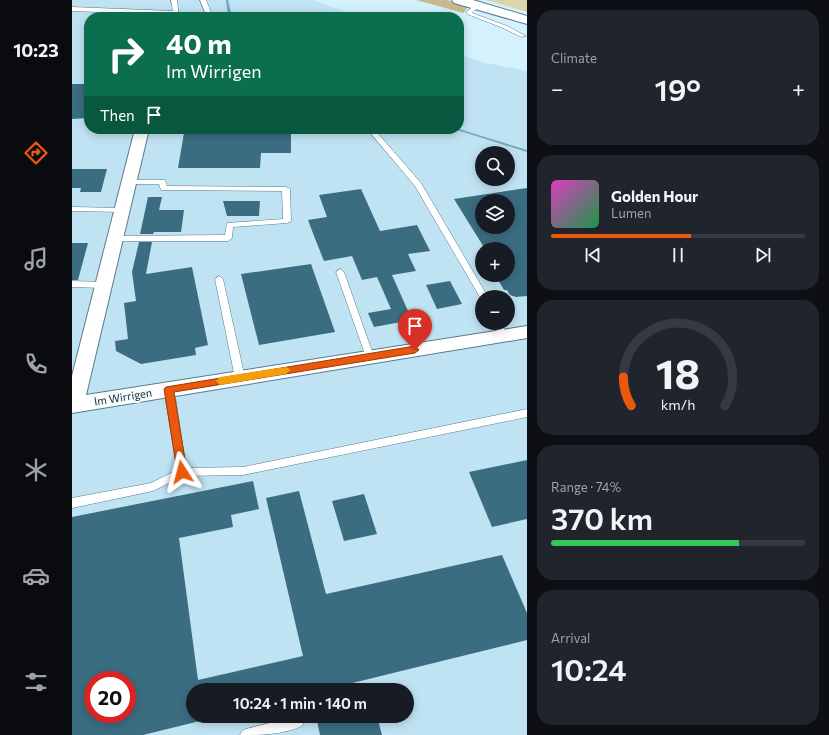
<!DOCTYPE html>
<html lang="en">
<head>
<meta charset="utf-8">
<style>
  :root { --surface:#171b24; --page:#20242c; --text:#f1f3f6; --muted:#9ea1a6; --line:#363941; --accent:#ea580c }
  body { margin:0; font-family:Commissioner,sans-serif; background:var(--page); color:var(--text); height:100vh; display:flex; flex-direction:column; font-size:15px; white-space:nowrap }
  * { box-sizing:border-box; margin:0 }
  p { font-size:13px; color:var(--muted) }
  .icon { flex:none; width:22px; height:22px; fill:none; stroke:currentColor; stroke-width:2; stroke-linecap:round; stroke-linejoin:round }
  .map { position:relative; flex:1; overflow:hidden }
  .side { display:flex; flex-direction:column; gap:10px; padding:10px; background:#0d0f14; width:302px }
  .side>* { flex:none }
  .hud { position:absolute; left:12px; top:12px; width:380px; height:122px; border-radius:16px; box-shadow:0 2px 10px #0003; background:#0b6e4f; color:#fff; overflow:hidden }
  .fabs { position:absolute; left:403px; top:146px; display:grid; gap:8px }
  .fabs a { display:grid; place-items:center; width:40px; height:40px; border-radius:50%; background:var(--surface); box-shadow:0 2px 10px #0003; font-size:20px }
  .speed { position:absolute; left:12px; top:671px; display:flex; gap:8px; font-size:20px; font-weight:700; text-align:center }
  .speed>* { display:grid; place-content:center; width:52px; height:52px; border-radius:50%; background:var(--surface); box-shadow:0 2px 10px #0003; line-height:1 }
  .speed .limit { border:6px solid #d22; background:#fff; color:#111 }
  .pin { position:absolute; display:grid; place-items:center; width:34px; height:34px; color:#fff; margin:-41px -17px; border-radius:50% 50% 50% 0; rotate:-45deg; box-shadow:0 0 4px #0007 }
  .pin .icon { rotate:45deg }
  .me { position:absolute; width:44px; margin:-22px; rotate:351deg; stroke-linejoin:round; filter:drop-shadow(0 0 3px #0008) }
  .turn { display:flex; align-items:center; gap:14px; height:84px; padding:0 16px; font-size:18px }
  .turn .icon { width:52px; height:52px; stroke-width:2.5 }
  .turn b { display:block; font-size:28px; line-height:34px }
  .then { display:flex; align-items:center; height:38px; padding:0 16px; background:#0003; gap:8px; font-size:15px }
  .big { font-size:30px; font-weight:600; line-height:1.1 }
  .side .tile { flex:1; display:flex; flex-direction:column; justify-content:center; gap:6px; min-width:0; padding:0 14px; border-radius:16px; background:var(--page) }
  .side .dial { align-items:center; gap:0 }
  .dial svg { height:104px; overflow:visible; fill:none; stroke:var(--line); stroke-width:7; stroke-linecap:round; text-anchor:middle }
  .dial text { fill:var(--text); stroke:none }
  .song { display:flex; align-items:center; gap:12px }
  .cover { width:48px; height:48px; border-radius:6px; background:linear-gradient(135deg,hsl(310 70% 55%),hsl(140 70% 35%)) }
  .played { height:4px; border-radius:2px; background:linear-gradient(90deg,var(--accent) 55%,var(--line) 55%) }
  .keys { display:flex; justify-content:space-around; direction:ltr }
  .heat { display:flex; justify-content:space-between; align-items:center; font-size:22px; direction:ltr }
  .charge { height:6px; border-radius:3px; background:linear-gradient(90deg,#34c759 74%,var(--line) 0) }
  .trip { position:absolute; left:114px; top:683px; width:228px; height:40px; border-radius:20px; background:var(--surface); box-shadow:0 2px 10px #0003; font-weight:600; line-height:40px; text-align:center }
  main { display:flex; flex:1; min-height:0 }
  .dock { display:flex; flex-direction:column; width:72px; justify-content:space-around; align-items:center; background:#090b0e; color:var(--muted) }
  .dock .icon { width:28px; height:28px }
  .dock .selected { color:var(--accent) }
  .dock b { font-size:18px; color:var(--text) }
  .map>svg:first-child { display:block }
  .built { fill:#c0e3f3; fill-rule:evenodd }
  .green { fill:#ddd5aa }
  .forest { fill:#c4ba8c }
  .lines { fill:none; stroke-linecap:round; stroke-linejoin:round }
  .stream { fill:#73a6bc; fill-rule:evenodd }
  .building { fill:#3b6d81; fill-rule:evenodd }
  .service-casing { stroke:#597b8a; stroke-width:1 }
  .minor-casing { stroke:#597b8a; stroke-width:2 }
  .tertiary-casing { stroke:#597b8a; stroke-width:2 }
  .service { fill:#fff; fill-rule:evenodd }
  .minor { fill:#fff; fill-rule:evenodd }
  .tertiary { fill:#fff; fill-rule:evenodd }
  .route { fill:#ea580c; stroke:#983908 }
  .slow { fill:#f59e0b }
  .labels { text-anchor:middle; stroke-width:4; stroke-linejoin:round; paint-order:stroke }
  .street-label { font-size:11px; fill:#1d2b31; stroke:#f3fafe }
</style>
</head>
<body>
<main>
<nav class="dock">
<b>10:23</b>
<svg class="icon selected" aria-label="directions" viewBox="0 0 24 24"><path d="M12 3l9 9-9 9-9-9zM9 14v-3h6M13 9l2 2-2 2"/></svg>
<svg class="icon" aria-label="music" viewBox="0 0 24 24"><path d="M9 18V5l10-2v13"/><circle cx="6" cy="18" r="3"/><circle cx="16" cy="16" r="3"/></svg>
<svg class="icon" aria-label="phone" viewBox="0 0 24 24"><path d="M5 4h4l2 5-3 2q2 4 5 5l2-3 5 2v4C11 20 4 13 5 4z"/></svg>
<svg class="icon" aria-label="climate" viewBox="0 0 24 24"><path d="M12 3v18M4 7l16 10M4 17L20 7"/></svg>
<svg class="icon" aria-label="car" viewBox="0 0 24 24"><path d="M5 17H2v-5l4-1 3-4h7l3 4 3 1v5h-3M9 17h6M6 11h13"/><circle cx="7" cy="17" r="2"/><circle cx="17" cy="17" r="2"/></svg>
<svg class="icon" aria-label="filters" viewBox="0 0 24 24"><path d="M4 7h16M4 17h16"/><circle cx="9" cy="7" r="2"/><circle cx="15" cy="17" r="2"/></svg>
</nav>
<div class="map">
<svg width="455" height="735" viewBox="0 0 455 735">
  <rect width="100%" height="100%" fill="#d4f1fe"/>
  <path class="built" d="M0,0h241l46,17h-270v112h370v-75l22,8 46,9v664h-455zM410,153h26v26h-26zM410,201h26v26h-26zM410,249h26v26h-26zM410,297h26v26h-26zM21,680h34v34h-34zM121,690h214v26h-214z"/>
  <polygon class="green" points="414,0 455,0 455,12"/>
  <polygon class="forest" points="344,0 375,0 396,6 392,13"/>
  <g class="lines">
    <g class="stream">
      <polygon points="154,0 156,0 160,17 156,17"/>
      <polygon points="382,129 387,129 455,150 455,152"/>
    </g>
  </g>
  <g class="building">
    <polygon points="0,84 17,84 17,118 0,119"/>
    <polygon points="112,133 219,133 219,153 189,153 188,168 106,168"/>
    <polygon points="0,169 35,169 29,192 8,192 9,188 0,188"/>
    <path d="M455,188v108l-11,1 -6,-2 -3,-5h-3l-8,-14 12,-1v-26h-23l-31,-50zM410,201h26v26h-26z"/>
    <polygon points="289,189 308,231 345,225 358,251 336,254 344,271 320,275 340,320 302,327 296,313 319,309 305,277 290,280 280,256 252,261 242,236 236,220 255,217 247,195"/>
    <polygon points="76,197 90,197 87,210 112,210 109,232 82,232 81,234 68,234"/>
    <polygon points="151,201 188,201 187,216 155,216"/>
    <polygon points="67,242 80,242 74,274 120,267 136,345 123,348 124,355 69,364 44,351 43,341 56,339 52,303 64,301 60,272"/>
    <polygon points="0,243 16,243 6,280 0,280"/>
    <polygon points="239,264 263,332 187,345 169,274"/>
    <polygon points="378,281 390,304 365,309 354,285"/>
    <polygon points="455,460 455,519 420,527 397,472"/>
    <path d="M181,481l6,28 -28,6 2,12 -54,11 19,142 105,-24 -37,-158 33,-7 27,103 176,-39 25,58v27l-203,50h-131v26h10l1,4 -61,15h-71v-218zM21,680h34v34h-34z"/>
    <polygon points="292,494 305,534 272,541 260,501"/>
    <polygon points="244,716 305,716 310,735 248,735"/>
  </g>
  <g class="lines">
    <defs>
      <g id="service">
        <polygon points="99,0 105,0 107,17 101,17 101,15 0,11 0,7 101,11"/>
        <polygon points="128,0 134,0 141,17 135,17"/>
        <polygon points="403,4 408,5 400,13 435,26 454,36 449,37 431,28 395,14 395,12"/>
        <polygon points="295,129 302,129 349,183 416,297 410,297 409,299 343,186"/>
        <polygon points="54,180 93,180 95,186 214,187 218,189 219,221 215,223 161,227 160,238 156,241 43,241 39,238 40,236 153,235 155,223 211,219 210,191 92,190 89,190 87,184 57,184 53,182"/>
        <polygon points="0,207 50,208 54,210 50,212 0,211"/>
        <polygon points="268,269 272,272 302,357 301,359 295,359 294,357 264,272"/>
        <polygon points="147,276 151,279 173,378 171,381 165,381 163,378 143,279"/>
        <polygon points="0,281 32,282 36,285 32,288 0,287"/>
        <polygon points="421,323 429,323 435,335 434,337 428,337"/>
        <polygon points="97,385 100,386 102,389 114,468 171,467 455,409 455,417 171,475 111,476 81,491 0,508 0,498 79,483 105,470 92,389 94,386"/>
        <path d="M225,716l5,2 2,4 -2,4c-20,9 -41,9 -62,9l2,-4 4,-2z"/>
      </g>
      <polygon id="minor" points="63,129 77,129 14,395 455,326 455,338 0,413 0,376"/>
      <polygon id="tertiary" points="380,0 401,0 455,16 455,24 382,3"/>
    </defs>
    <use href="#service" class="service-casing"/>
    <use href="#minor" class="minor-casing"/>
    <use href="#tertiary" class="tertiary-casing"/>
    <use href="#service" class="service"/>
    <use href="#minor" class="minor"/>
    <use href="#tertiary" class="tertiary"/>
  </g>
  <polygon class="route" points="343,346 347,350 343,353 102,392 115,472 114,476 110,477 106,476 92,389 94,387"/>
  <polygon class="slow" points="214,367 219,370 214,374 148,385 144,381 148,377"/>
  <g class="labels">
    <g class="street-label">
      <text transform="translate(51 397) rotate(-9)" y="4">Im Wirrigen</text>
    </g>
  </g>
</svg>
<div class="fabs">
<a><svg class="icon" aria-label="search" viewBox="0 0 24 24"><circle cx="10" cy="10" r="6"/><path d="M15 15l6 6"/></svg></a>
<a><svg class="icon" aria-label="layers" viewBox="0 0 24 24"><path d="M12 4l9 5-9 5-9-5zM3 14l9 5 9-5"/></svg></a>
<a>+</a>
<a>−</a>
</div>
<div class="speed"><div class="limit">20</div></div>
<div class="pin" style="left:343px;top:350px;background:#d93025"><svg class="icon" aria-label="arrive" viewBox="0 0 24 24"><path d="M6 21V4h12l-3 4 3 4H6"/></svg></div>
<svg class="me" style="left:110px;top:472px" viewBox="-20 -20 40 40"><path d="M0-17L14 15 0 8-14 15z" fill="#ea580c" stroke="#fff" stroke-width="4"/></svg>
<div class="trip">10:24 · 1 min · 140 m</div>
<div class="hud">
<div class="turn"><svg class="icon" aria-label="right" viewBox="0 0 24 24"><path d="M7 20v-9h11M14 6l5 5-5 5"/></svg><div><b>40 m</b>Im Wirrigen</div></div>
<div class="then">Then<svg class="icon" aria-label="arrive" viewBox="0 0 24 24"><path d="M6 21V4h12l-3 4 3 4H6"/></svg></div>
</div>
</div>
<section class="side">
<div class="tile"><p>Climate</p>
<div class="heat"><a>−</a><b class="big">19°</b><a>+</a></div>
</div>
<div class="tile">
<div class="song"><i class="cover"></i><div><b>Golden Hour</b><p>Lumen</p></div></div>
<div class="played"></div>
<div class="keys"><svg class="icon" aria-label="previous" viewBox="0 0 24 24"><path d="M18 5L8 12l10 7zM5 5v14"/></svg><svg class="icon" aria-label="pause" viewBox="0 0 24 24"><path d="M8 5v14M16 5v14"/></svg><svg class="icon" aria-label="next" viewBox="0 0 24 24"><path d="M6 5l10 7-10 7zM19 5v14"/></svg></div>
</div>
<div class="tile dial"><svg viewBox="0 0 100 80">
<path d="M14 69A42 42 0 1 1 86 69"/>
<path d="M14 69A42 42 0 0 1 8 47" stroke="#ea580c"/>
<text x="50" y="56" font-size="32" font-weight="700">18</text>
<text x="50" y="72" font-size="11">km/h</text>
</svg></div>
<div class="tile"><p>Range · 74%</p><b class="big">370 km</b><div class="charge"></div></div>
<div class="tile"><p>Arrival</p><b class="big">10:24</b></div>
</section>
</main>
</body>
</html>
